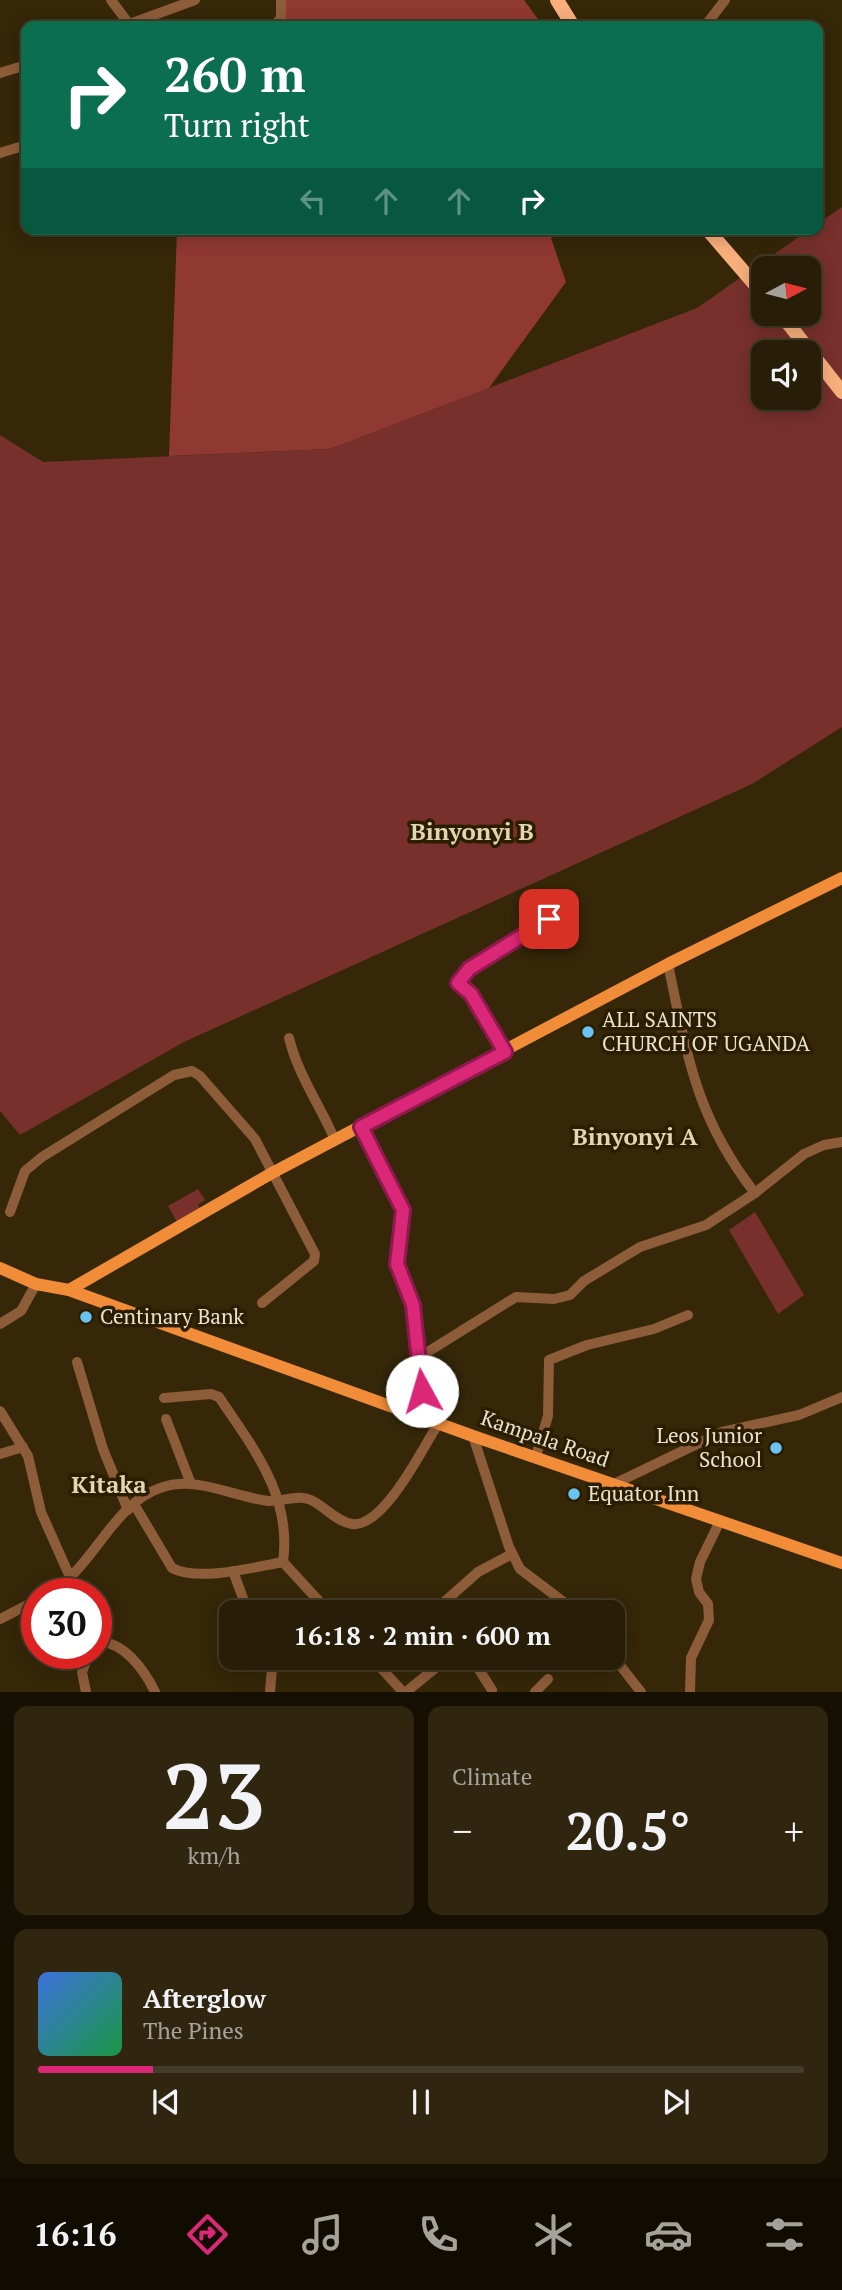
<!DOCTYPE html>
<html lang="en">
<head>
<meta charset="utf-8">
<style>
  :root { --surface:#281d06; --page:#302610; --text:#f1f3f6; --muted:#a5a29b; --line:#443b28; --accent:#db2777 }
  body { margin:0; font-family:"PT Serif",serif; background:var(--page); color:var(--text); height:100vh; display:flex; flex-direction:column; font-size:26px; white-space:nowrap }
  * { box-sizing:border-box; margin:0 }
  p { font-size:23px; color:var(--muted) }
  .icon { flex:none; width:38px; height:38px; fill:none; stroke:currentColor; stroke-width:2; stroke-linecap:round; stroke-linejoin:round }
  .map { position:relative; height:1692px; overflow:hidden }
  .drawer { display:flex; flex-direction:column; gap:14px; padding:14px; background:#161003; flex:1 }
  .drawer>* { flex:none }
  .banner { position:absolute; left:21px; top:21px; width:802px; height:214px; border-radius:14px; box-shadow:0 4px 18px #0003,0 0 0 2px var(--line); background:#0b6e4f; color:#fff; overflow:hidden }
  .needle { width:46px; rotate:83deg }
  .fabs { position:absolute; left:751px; top:256px; display:grid; gap:14px }
  .fabs a { display:grid; place-items:center; width:70px; height:70px; border-radius:14px; background:var(--surface); box-shadow:0 4px 18px #0003,0 0 0 2px var(--line); font-size:35px }
  .speed { position:absolute; left:21px; top:1578px; display:flex; gap:14px; font-size:35px; font-weight:700; text-align:center }
  .speed>* { display:grid; place-content:center; width:91px; height:91px; border-radius:50%; background:var(--surface); box-shadow:0 4px 18px #0003,0 0 0 2px var(--line); line-height:1 }
  .speed .limit { border:10px solid #d22; background:#fff; color:#111 }
  .pin { position:absolute; display:grid; place-items:center; width:60px; height:60px; color:#fff; margin:-30px; border-radius:14px; box-shadow:0 4px 10px #0006 }
  .me { position:absolute; width:77px; margin:-38px; rotate:354deg; stroke-linejoin:round; filter:drop-shadow(0 0 5px #0008) }
  .turn { display:flex; align-items:center; gap:24px; height:147px; padding:0 28px; font-size:32px }
  .turn .icon { width:91px; height:91px; stroke-width:2.5 }
  .turn b { display:block; font-size:49px; line-height:60px }
  .lanes { display:flex; align-items:center; height:66px; padding:0 28px; background:#0003; justify-content:center; gap:35px; direction:ltr }
  .lanes .off { opacity:.35 }
  .big { font-size:52px; font-weight:700; line-height:1.1 }
  .drawer .tile { flex:1; display:flex; flex-direction:column; justify-content:center; gap:10px; min-width:0; padding:0 24px; border-radius:14px; background:var(--page) }
  .drawer .dial { align-items:center; gap:0 }
  .dial b { font-size:91px; line-height:1 }
  .song { display:flex; align-items:center; gap:21px }
  .cover { width:84px; height:84px; border-radius:10px; background:linear-gradient(135deg,hsl(220 70% 55%),hsl(140 70% 35%)) }
  .played { height:7px; border-radius:4px; background:linear-gradient(90deg,var(--accent) 15%,var(--line) 15%) }
  .keys { display:flex; justify-content:space-around; direction:ltr }
  .heat { display:flex; justify-content:space-between; align-items:center; font-size:38px; direction:ltr }
  .drawer .tiles { flex:1; display:grid; gap:14px; grid-template-columns:1fr 1fr }
  .tile:last-child { grid-column:span 2 }
  .trip { position:absolute; left:219px; top:1600px; width:406px; height:70px; border-radius:14px; background:var(--surface); box-shadow:0 4px 18px #0003,0 0 0 2px var(--line); font-weight:700; line-height:70px; text-align:center }
  .dock { display:flex; height:112px; justify-content:space-around; align-items:center; background:#100c02; color:var(--muted) }
  .dock .icon { width:49px; height:49px }
  .dock .selected { color:var(--accent) }
  .dock b { font-size:32px; color:var(--text) }
  .map>svg:first-child { display:block }
  .green { fill:#77302b; fill-rule:evenodd }
  .forest { fill:#903832 }
  .lines { fill:none; stroke-linecap:round; stroke-linejoin:round }
  .minor { stroke:#8d5c39; stroke-width:10 }
  .major { stroke:#f18c39; stroke-width:12 }
  .highway { stroke:#f8af7c; stroke-width:14 }
  .route-casing { stroke:#8e194d; stroke-width:18 }
  .route { stroke:#db2777; stroke-width:12 }
  .poi-dot { fill:#68c4f0; stroke:#2a1d00; stroke-width:2.5 }
  .labels { text-anchor:middle; stroke-width:7; stroke-linejoin:round; paint-order:stroke }
  .poi-label { font-size:21px; fill:#eae1d0; stroke:#2a1d00; text-anchor:start }
  .street-label { font-size:21px; fill:#eae1d0; stroke:#2a1d00 }
  .quarter-label { font-size:24px; font-weight:bold; fill:#e5d4b2; stroke:#2a1d00 }
</style>
</head>
<body>
<div class="map">
<svg width="842" height="1692" viewBox="0 0 842 1692">
  <rect width="100%" height="100%" fill="#352708"/>
  <g class="green">
    <path d="M842,207v520l-90,57 -568,258 -164,93 -20,-24v-676l43,27 287,-13 367,-141 113,-79h7v-5zM763,268h45v45h-45zM763,352h45v45h-45z"/>
    <polygon points="198,1189 205,1200 198,1205 200,1209 177,1222 168,1206"/>
    <polygon points="755,1212 804,1295 778,1314 729,1230"/>
  </g>
  <g class="forest">
    <polygon points="286,0 524,0 543,26 282,26"/>
    <polygon points="177,229 575,229 551,238 566,282 489,388 330,449 169,456"/>
  </g>
  <g class="lines">
    <g class="minor">
      <polyline points="111,0 129,24"/>
      <polyline points="124,26 195,0"/>
      <polyline points="274,26 281,18 281,0"/>
      <polyline points="705,26 725,0"/>
      <polyline points="0,73 26,65"/>
      <polyline points="0,153 26,145"/>
      <path d="M668,964c19,91 28,154 87,229"/>
      <path d="M289,1038c9,37 31,67 46,102"/>
      <polyline points="505,1052 471,994 458,983 469,969 549,919"/>
      <polyline points="361,1127 403,1210 397,1264 413,1305 421,1379 422,1391 411,1413"/>
      <polyline points="10,1212 25,1171 42,1157 174,1075 192,1071 200,1076 255,1139 315,1254 314,1261 262,1303"/>
      <polyline points="0,1324 21,1311 36,1284"/>
      <polyline points="418,1358 516,1297 554,1299 570,1295 584,1281 640,1247 706,1225 755,1193 804,1154 824,1145 842,1142"/>
      <polyline points="77,1362 103,1449 128,1510"/>
      <path d="M164,1398l47,-4 8,3c35,52 73,99 64,165"/>
      <polyline points="0,1411 28,1456 41,1512 70,1577"/>
      <polyline points="166,1419 191,1484"/>
      <polyline points="473,1436 509,1547 520,1569 577,1612"/>
      <polyline points="0,1454 23,1447"/>
      <polyline points="536,1456 548,1416 549,1360 587,1345 654,1329 688,1315"/>
      <polyline points="616,1483 722,1432 799,1415 842,1397"/>
      <path d="M134,1504l38,64c26,14 83,-1 111,-6l46,50"/>
      <polyline points="233,1571 248,1612"/>
      <path d="M47,1594c47,-24 64,-91 116,-107 34,-11 72,10 105,14 14,1 30,-7 43,-1 13,6 26,22 41,24 32,4 72,-78 87,-102"/>
      <polyline points="433,1612 478,1572 512,1554"/>
      <polyline points="0,1619 37,1600"/>
      <path d="M96,1643c26,-5 49,28 59,49"/>
      <polyline points="612,1655 641,1692"/>
      <polyline points="371,1657 403,1692"/>
      <polyline points="471,1657 492,1690"/>
      <polyline points="86,1692 82,1672 89,1654"/>
      <polyline points="270,1692 273,1657"/>
      <polyline points="406,1692 449,1657"/>
      <polyline points="535,1692 548,1679"/>
      <polyline points="690,1692 691,1658 709,1620 708,1604 699,1592 696,1579 700,1562 720,1521"/>
    </g>
    <g class="major">
      <polyline points="0,1268 36,1284 69,1290 473,1436 842,1563"/>
      <polyline points="69,1290 272,1173 668,964 842,878"/>
    </g>
    <g class="highway">
      <polyline points="557,0 573,26"/>
      <polyline points="707,229 763,294"/>
      <polyline points="780,313 842,392"/>
    </g>
  </g>
  <g class="lines">
    <defs>
      <polyline id="route" points="422,1391 413,1305 397,1264 403,1210 361,1127 505,1052 471,994 458,983 469,969 549,919"/>
    </defs>
    <use href="#route" class="route-casing"/>
    <use href="#route" class="route"/>
  </g>
  <g class="poi-dot">
    <circle cx="588" cy="1032" r="7"/>
    <circle cx="86" cy="1317" r="7"/>
    <circle cx="776" cy="1448" r="7"/>
    <circle cx="574" cy="1494" r="7"/>
  </g>
  <g class="labels">
    <g class="poi-label">
      <text x="602" y="1027">ALL SAINTS<tspan x="602" dy="24">CHURCH OF UGANDA</tspan></text>
      <text x="100" y="1324">Centinary Bank</text>
      <text x="762" y="1443" text-anchor="end">Leos Junior<tspan x="762" dy="24">School</tspan></text>
      <text x="588" y="1501">Equator Inn</text>
    </g>
    <g class="street-label">
      <text transform="translate(545 1439) rotate(19)" y="7">Kampala Road</text>
    </g>
    <g class="quarter-label">
      <text x="472" y="840">Binyonyi B</text>
      <text x="635" y="1145">Binyonyi A</text>
      <text x="109" y="1493">Kitaka</text>
    </g>
  </g>
</svg>
<div class="fabs">
<a><svg class="needle" viewBox="-14 -14 28 28"><path d="M0-13l5 13h-10z" fill="#e53935"/><path d="M0 13l5-13h-10z" fill="#a5a29b"/></svg></a>
<a><svg class="icon" aria-label="sound" viewBox="0 0 24 24"><path d="M4 9h4l5-4v14l-5-4H4zM17 9q2 3 0 6"/></svg></a>
</div>
<div class="speed"><div class="limit">30</div></div>
<div class="pin" style="left:549px;top:919px;background:#d93025"><svg class="icon" aria-label="arrive" viewBox="0 0 24 24"><path d="M6 21V4h12l-3 4 3 4H6"/></svg></div>
<svg class="me" style="left:422px;top:1391px" viewBox="-20 -20 40 40"><circle r="19" fill="#fff"/><path d="M0-13L10 11 0 6-10 11z" fill="#db2777"/></svg>
<div class="trip">16:18 · 2 min · 600 m</div>
<div class="banner">
<div class="turn"><svg class="icon" aria-label="right" viewBox="0 0 24 24"><path d="M7 20v-9h11M14 6l5 5-5 5"/></svg><div><b>260 m</b>Turn right</div></div>
<div class="lanes"><svg class="icon off" aria-label="left" viewBox="0 0 24 24"><path d="M17 20v-9H6M10 6l-5 5 5 5"/></svg><svg class="icon off" aria-label="ahead" viewBox="0 0 24 24"><path d="M12 20V5M6 11l6-6 6 6"/></svg><svg class="icon off" aria-label="ahead" viewBox="0 0 24 24"><path d="M12 20V5M6 11l6-6 6 6"/></svg><svg class="icon" aria-label="right" viewBox="0 0 24 24"><path d="M7 20v-9h11M14 6l5 5-5 5"/></svg></div>
</div>
</div>
<section class="drawer">
<div class="tiles">
<div class="tile dial"><b>23</b><p>km/h</p></div>
<div class="tile"><p>Climate</p>
<div class="heat"><a>−</a><b class="big">20.5°</b><a>+</a></div>
</div>
<div class="tile">
<div class="song"><i class="cover"></i><div><b>Afterglow</b><p>The Pines</p></div></div>
<div class="played"></div>
<div class="keys"><svg class="icon" aria-label="previous" viewBox="0 0 24 24"><path d="M18 5L8 12l10 7zM5 5v14"/></svg><svg class="icon" aria-label="pause" viewBox="0 0 24 24"><path d="M8 5v14M16 5v14"/></svg><svg class="icon" aria-label="next" viewBox="0 0 24 24"><path d="M6 5l10 7-10 7zM19 5v14"/></svg></div>
</div>
</div>
</section>
<nav class="dock">
<b>16:16</b>
<svg class="icon selected" aria-label="directions" viewBox="0 0 24 24"><path d="M12 3l9 9-9 9-9-9zM9 14v-3h6M13 9l2 2-2 2"/></svg>
<svg class="icon" aria-label="music" viewBox="0 0 24 24"><path d="M9 18V5l10-2v13"/><circle cx="6" cy="18" r="3"/><circle cx="16" cy="16" r="3"/></svg>
<svg class="icon" aria-label="phone" viewBox="0 0 24 24"><path d="M5 4h4l2 5-3 2q2 4 5 5l2-3 5 2v4C11 20 4 13 5 4z"/></svg>
<svg class="icon" aria-label="climate" viewBox="0 0 24 24"><path d="M12 3v18M4 7l16 10M4 17L20 7"/></svg>
<svg class="icon" aria-label="car" viewBox="0 0 24 24"><path d="M5 17H2v-5l4-1 3-4h7l3 4 3 1v5h-3M9 17h6M6 11h13"/><circle cx="7" cy="17" r="2"/><circle cx="17" cy="17" r="2"/></svg>
<svg class="icon" aria-label="filters" viewBox="0 0 24 24"><path d="M4 7h16M4 17h16"/><circle cx="9" cy="7" r="2"/><circle cx="15" cy="17" r="2"/></svg>
</nav>
</body>
</html>
